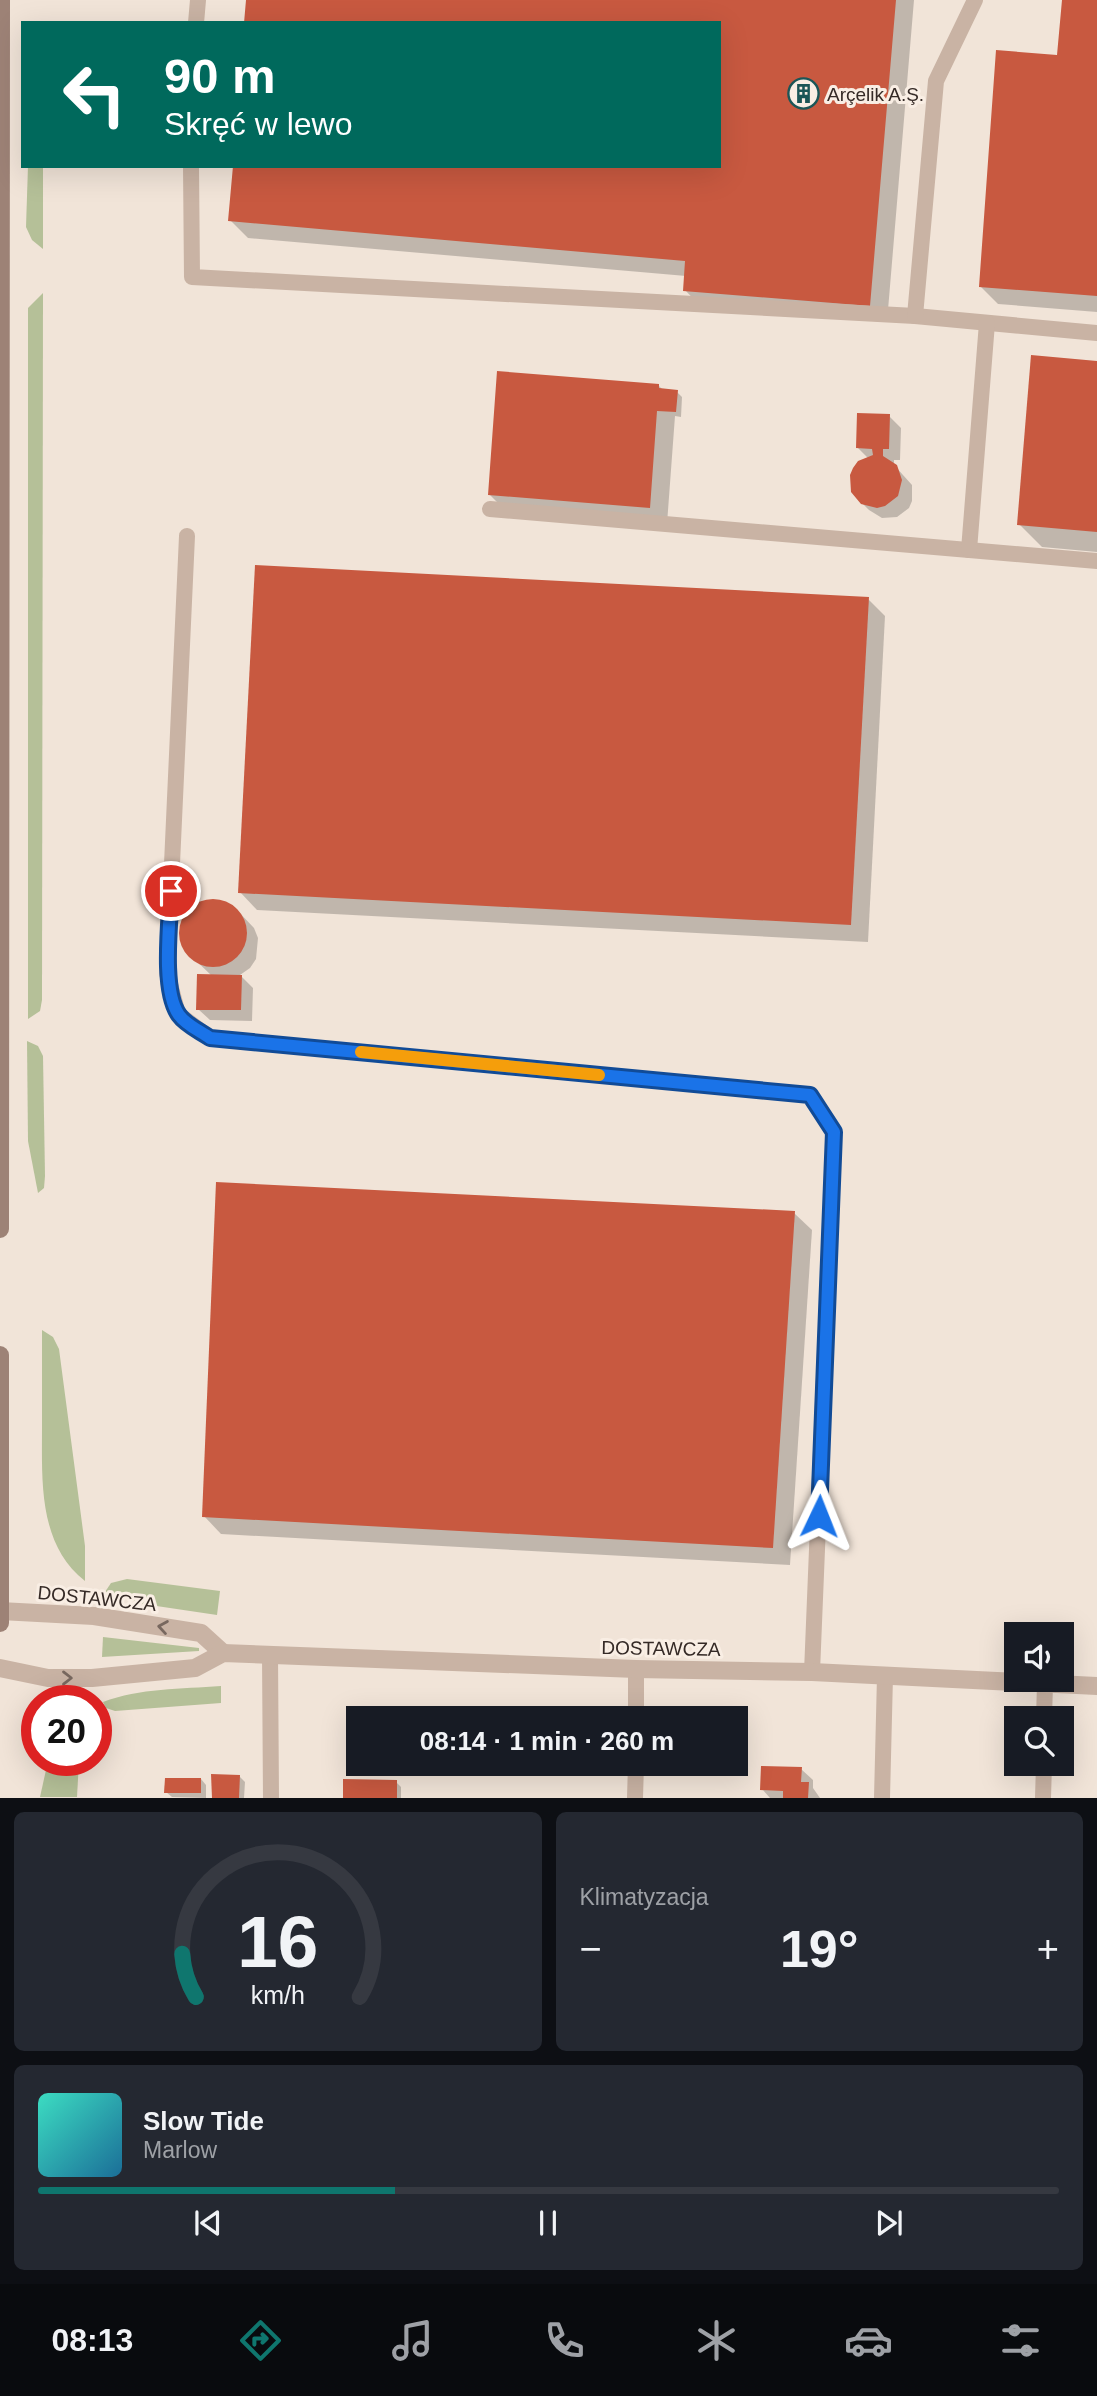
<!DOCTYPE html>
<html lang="pl">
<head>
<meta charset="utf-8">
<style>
  :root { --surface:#171b24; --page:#242831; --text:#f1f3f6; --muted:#9ea1a6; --line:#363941; --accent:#0f766e }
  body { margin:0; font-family:Helvetica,sans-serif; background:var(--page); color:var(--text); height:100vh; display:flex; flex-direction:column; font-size:26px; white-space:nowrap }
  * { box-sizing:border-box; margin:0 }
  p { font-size:23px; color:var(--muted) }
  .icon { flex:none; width:38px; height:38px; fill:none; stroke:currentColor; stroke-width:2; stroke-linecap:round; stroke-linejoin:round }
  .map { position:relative; height:1798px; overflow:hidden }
  .side { display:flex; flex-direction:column; gap:14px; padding:14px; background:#0d0f14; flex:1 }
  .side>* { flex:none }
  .banner { position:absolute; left:21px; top:21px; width:700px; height:147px; border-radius:0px; box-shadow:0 7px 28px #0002; background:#00695c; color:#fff; overflow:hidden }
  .controls { position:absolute; left:1004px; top:1622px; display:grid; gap:14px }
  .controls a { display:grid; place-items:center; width:70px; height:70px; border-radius:0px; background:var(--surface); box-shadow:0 7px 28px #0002; font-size:35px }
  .speed { position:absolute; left:21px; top:1685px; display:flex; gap:14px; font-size:35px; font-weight:700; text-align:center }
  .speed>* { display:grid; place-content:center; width:91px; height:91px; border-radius:50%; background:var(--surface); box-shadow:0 7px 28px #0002; line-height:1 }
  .speed .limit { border:10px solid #d22; background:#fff; color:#111 }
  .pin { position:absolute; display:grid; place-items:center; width:60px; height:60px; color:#fff; margin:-30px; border:4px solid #fff; border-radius:50%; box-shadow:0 2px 7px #0007 }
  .me { position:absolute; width:77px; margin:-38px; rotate:2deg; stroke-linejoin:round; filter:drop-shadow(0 0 5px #0008) }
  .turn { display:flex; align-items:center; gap:24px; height:147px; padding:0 28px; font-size:32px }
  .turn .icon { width:91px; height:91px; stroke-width:2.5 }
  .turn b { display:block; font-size:49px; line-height:60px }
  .big { font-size:52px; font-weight:800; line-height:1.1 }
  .side .widget { flex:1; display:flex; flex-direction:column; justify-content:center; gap:10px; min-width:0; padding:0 24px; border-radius:10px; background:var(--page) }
  .side .dial { align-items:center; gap:0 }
  .dial svg { height:182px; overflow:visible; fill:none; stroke:var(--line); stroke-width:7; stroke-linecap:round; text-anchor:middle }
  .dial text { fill:var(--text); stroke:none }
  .song { display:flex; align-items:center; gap:21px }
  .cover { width:84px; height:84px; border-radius:10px; background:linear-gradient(135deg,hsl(170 70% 55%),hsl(200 70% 35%)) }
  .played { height:7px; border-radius:4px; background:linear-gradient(90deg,var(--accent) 35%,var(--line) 35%) }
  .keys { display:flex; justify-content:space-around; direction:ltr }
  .heat { display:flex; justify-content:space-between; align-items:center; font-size:38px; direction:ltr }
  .side .tiles { flex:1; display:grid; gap:14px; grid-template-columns:1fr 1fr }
  .widget:last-child { grid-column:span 2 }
  .trip { position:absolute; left:346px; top:1706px; width:402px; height:70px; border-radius:0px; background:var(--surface); box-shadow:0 7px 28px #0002; font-weight:800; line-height:70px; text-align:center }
  .tab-bar { display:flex; height:112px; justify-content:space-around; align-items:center; background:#090b0e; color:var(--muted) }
  .tab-bar .icon { width:49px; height:49px }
  .tab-bar .selected { color:var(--accent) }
  .tab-bar b { font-size:32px; color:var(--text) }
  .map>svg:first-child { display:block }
  .green { fill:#b5c098 }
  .shadow { fill:#0003 }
  .building { fill:#c85940 }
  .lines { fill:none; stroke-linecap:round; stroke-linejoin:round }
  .lane { stroke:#c9b3a4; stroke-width:16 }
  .street { stroke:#c9b3a4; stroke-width:18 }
  .secondary { stroke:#9d8276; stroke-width:18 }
  .oneway { stroke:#78685f }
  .route-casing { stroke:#114b97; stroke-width:18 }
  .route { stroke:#1a73e8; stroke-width:12 }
  .slow { stroke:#f59e0b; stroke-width:12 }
  .labels { text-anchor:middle; stroke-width:6; stroke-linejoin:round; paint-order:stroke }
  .poi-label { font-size:19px; fill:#352a26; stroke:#f9eee4; text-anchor:start }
  .street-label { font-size:19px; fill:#352a26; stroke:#f9eee4 }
</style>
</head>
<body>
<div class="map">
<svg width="1097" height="1798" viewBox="0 0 1097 1798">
  <rect width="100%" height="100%" fill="#f1e4d8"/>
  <g class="green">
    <polygon points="28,166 43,166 43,249 32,240 26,227"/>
    <polygon points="43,293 42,1000 40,1011 28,1019 28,308"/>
    <polygon points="27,1041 38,1046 43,1056 45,1176 44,1188 38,1193 28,1141"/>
    <path d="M42,1330l11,7 6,12 26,197v35c-47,-37 -43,-100 -43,-154 0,-32 0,-65 0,-97z"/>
    <polygon points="127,1579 220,1591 217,1615 143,1604 105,1592 111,1583"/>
    <polygon points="103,1637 199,1648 199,1651 102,1657"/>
    <path d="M221,1686v17l-106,8 -9,-3 -3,-6c37,-14 78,-13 118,-16z"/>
    <polygon points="48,1761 79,1761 77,1797 40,1797"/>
  </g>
  <g class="shadow">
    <polygon points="248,0 914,0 887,322 702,308 685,290 686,276 248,238 230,220 719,166 719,23"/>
    <polygon points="1064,0 1097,0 1097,312 998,304 980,286 1059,57"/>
    <polygon points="1097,362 1097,552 1042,547 1019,524"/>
    <polygon points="659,386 664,391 677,392 682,397 681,417 675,416 667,524 507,512 490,495"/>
    <polygon points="889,416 901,428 900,460 894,460 894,465 912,485 912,501 909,508 897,517 882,518 869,510 857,498 869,459 857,447"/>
    <polygon points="868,599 885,616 868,942 257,910 240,892"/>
    <polygon points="215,900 235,908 254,928 258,938 256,959 250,968 240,975 253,988 252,1021 210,1020 198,1009 212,976 188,953 182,944 180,933 182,922 188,912 205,901"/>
    <polygon points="794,1213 812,1230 790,1565 221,1534 204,1516"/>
    <polygon points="801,1769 813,1780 813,1788 820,1798 770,1798 762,1789"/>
    <polygon points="239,1776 245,1782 244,1798 214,1798"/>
    <polygon points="201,1779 206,1785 206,1798 172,1797 166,1792"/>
    <polygon points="396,1782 401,1787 401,1798 344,1798"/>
  </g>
  <g class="building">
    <polygon points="246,0 896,0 870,306 683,291 685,261 228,221 233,166 719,166 719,23 244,23"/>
    <polygon points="1062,0 1097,0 1097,296 979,287 996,50 1057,55"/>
    <polygon points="1031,355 1097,361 1097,532 1017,525"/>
    <polygon points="497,371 659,384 659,388 678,390 676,412 657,411 650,508 488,495"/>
    <polygon points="857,413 890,414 889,449 883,449 883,456 897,465 902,480 898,496 885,506 877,508 861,504 851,492 850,475 853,468 858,461 873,455 872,449 856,448"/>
    <polygon points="255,565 869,597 851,925 238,893"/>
    <circle cx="213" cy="933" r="34"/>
    <polygon points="197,974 242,975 241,1010 196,1010"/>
    <polygon points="216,1182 795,1211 773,1548 202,1517"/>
    <polygon points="761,1766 802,1767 801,1782 809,1782 808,1798 783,1798 783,1791 760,1790"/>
    <polygon points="211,1774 240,1775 239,1798 212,1798"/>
    <polygon points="165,1778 201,1778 201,1793 164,1793"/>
    <polygon points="343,1779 397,1780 397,1798 343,1798"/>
  </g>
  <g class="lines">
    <g class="lane">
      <polyline points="196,23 198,0"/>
      <polyline points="191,166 192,277 915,316 1097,333"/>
      <polyline points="915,316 936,81 975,0"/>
      <polyline points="490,509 1097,561"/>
      <polyline points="187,536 167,973 178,1014 210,1038 810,1095 834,1132 812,1672"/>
      <polyline points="969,550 987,323"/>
      <polyline points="270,1655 271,1798"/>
      <polyline points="636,1669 636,1718"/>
      <polyline points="1044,1718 1045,1684"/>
      <polyline points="635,1798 636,1764"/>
      <polyline points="882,1798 885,1676"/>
      <polyline points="1043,1798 1044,1764"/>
    </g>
    <g class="street">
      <polyline points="0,1611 94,1616 201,1633 223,1653"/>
      <polyline points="0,1668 48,1678 92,1678 195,1668 223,1653 636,1669 812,1672 1097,1686"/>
    </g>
    <g class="secondary">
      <polyline points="0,1229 1,0"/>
      <polyline points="0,1355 0,1623"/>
    </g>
  </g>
  <defs><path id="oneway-chevron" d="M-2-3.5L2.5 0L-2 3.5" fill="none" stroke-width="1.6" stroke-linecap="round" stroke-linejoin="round" transform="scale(1.75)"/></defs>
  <g class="oneway">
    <use href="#oneway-chevron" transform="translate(163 1627) rotate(-171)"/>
    <use href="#oneway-chevron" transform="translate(67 1678)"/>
  </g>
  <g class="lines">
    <defs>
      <path id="route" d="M171,891c-1,30 -10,99 8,124 7,10 21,16 31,23l600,57 24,37 -15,384"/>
    </defs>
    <use href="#route" class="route-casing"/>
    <use href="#route" class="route"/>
    <polyline class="slow" points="361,1052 599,1075"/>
  </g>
  <defs>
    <symbol id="building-ring" viewBox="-11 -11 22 22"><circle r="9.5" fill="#f9eee4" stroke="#1b5657" stroke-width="1.5"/><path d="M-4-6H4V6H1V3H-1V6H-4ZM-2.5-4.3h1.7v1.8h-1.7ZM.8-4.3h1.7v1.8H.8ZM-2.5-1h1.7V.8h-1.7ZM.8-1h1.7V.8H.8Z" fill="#1b5657"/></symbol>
  </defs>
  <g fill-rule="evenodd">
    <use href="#building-ring" x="786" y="76" width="35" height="35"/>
  </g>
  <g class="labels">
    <g class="poi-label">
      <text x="827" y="101">Arçelik A.Ş.</text>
    </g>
    <g class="street-label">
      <text transform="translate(97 1598) rotate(6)" y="7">DOSTAWCZA</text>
      <text transform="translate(661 1648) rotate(1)" y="7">DOSTAWCZA</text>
    </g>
  </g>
</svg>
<div class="controls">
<a><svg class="icon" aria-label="sound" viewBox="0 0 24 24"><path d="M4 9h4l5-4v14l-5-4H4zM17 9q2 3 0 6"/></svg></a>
<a><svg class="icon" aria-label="search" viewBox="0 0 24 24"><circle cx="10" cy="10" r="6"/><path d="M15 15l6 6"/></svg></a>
</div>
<div class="speed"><div class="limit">20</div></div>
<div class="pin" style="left:171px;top:891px;background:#d93025"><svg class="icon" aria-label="arrive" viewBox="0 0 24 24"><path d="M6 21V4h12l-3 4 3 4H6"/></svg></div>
<svg class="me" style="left:819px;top:1516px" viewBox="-20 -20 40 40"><path d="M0-17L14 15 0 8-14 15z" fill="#1a73e8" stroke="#fff" stroke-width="4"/></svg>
<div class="trip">08:14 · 1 min · 260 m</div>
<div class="banner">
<div class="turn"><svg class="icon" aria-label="left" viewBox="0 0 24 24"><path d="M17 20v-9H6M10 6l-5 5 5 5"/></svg><div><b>90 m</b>Skręć w lewo</div></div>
</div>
</div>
<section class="side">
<div class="tiles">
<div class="widget dial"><svg viewBox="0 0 100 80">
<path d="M14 69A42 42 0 1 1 86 69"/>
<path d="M14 69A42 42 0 0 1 8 50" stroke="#0f766e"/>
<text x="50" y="56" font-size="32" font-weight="700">16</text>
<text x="50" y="72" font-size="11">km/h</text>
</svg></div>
<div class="widget"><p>Klimatyzacja</p>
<div class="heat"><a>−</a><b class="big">19°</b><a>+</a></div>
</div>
<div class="widget">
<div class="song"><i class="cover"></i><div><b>Slow Tide</b><p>Marlow</p></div></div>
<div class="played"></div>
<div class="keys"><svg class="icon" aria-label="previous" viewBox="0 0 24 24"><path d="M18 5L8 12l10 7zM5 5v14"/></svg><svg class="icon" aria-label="pause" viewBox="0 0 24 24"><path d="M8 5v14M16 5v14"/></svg><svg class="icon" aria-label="next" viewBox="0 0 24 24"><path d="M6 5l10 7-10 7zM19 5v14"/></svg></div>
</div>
</div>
</section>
<nav class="tab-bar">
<b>08:13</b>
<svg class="icon selected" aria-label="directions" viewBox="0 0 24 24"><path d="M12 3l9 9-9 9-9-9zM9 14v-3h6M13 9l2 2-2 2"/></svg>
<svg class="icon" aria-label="music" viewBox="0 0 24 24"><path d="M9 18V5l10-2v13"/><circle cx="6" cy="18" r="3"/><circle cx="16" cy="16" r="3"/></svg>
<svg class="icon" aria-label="phone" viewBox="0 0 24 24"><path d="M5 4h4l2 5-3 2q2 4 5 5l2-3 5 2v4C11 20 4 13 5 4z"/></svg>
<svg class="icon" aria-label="climate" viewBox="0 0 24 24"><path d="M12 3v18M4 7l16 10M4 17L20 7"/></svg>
<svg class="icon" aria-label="car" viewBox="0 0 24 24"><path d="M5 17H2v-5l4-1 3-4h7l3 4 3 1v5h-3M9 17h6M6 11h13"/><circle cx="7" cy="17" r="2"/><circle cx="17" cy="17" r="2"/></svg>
<svg class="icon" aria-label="filters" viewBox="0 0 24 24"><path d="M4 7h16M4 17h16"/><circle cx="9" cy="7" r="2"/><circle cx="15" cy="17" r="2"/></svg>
</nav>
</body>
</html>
